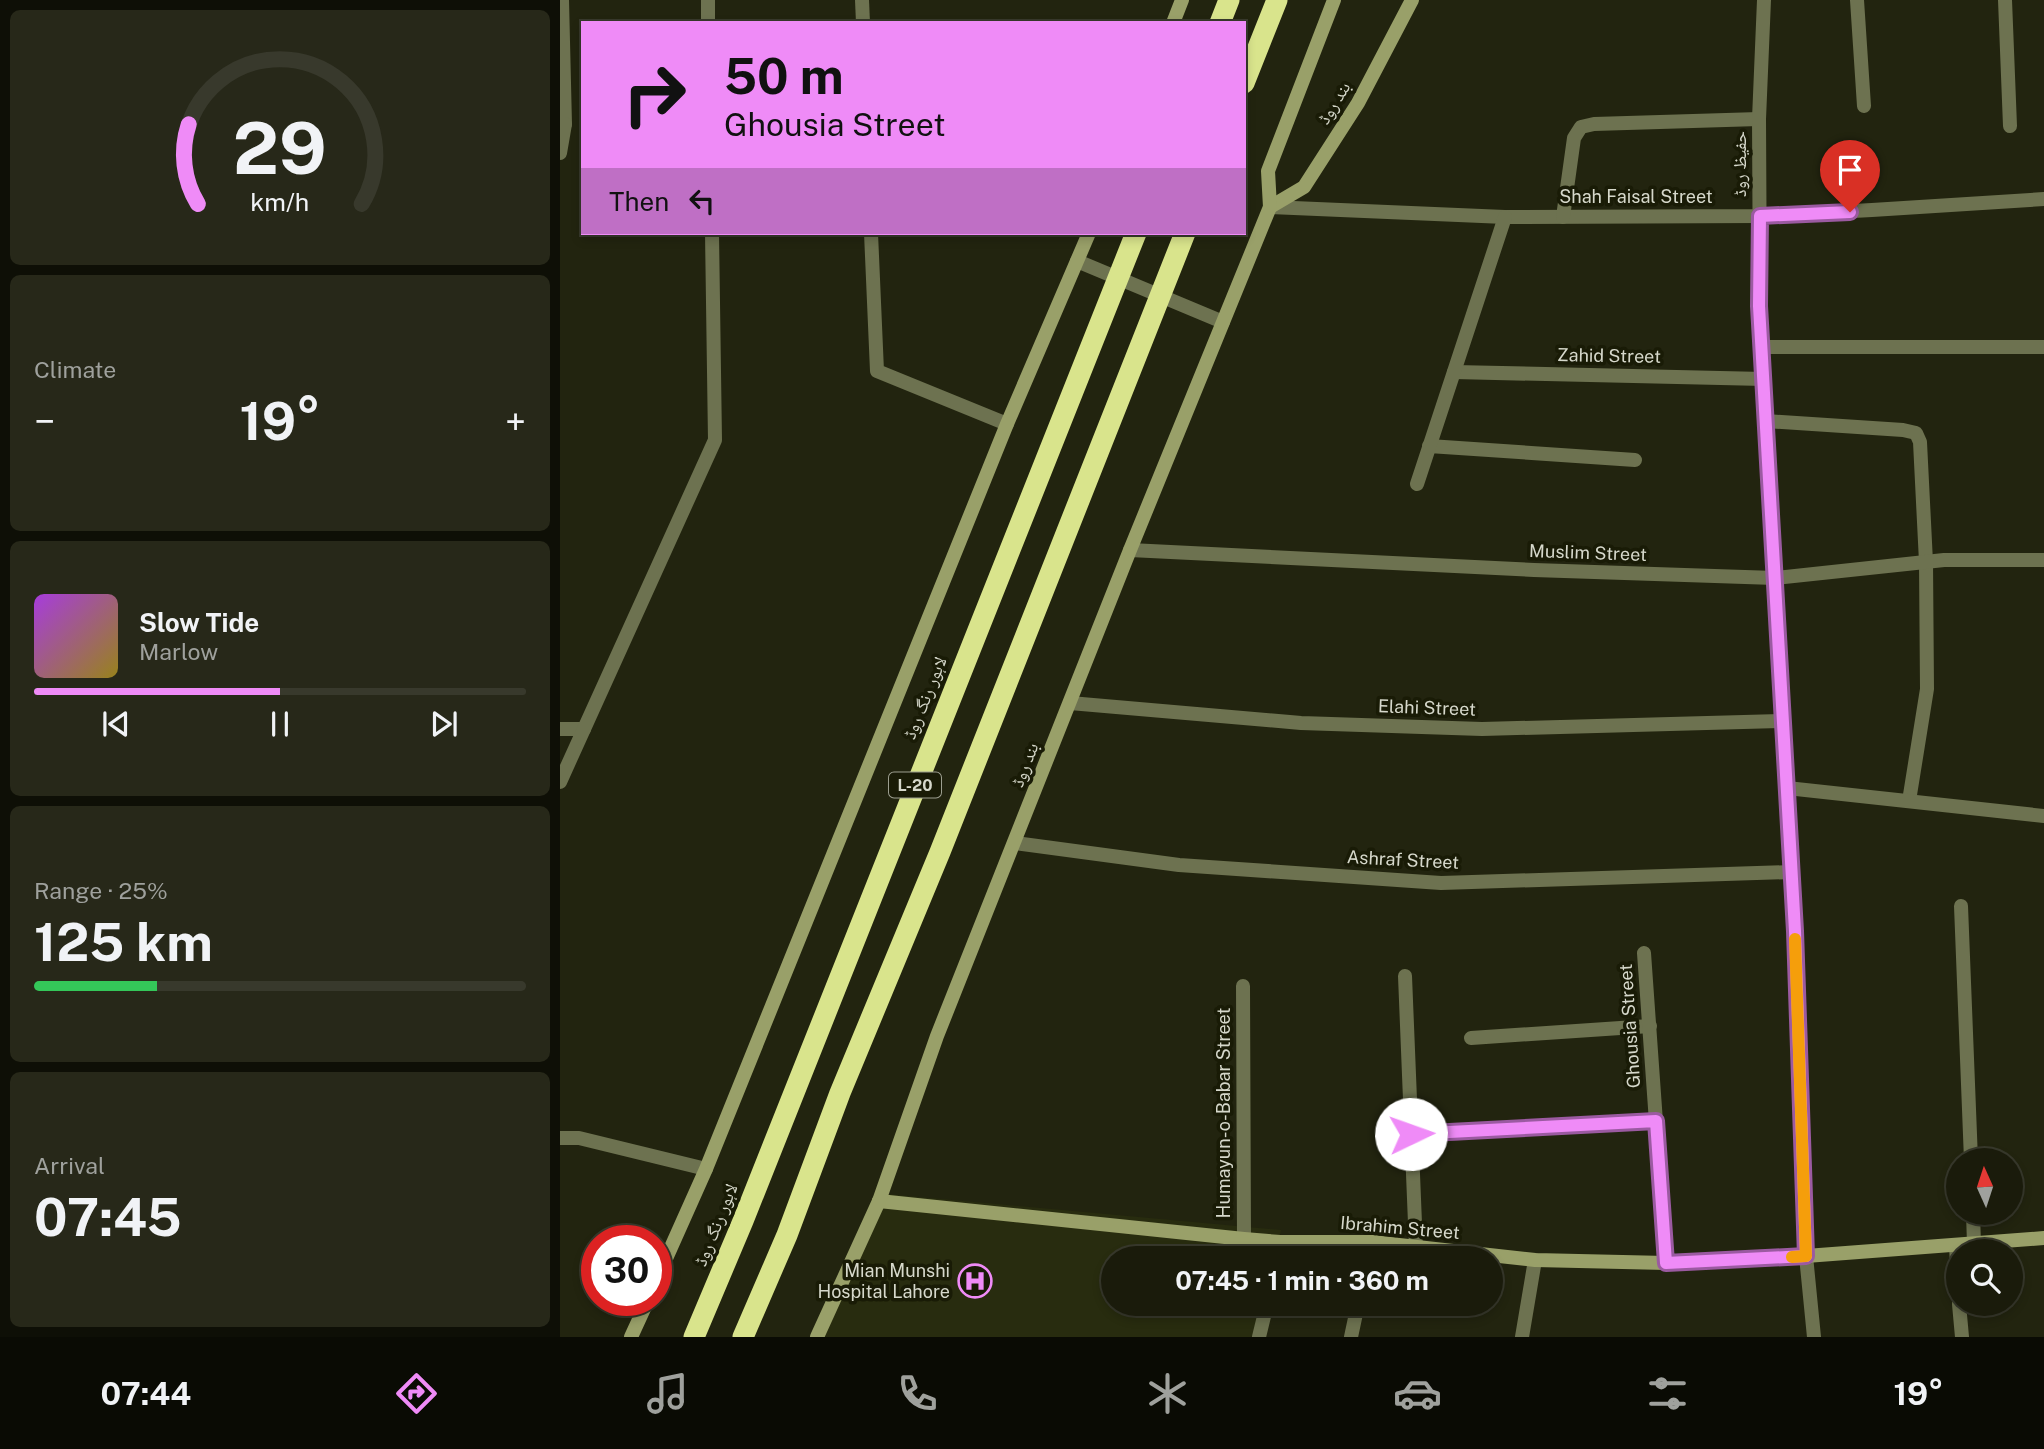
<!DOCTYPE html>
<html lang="en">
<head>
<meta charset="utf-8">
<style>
  :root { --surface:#1a1b0b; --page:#272819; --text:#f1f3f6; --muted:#9fa19d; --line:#38392c; --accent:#ef8bf7 }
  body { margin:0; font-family:"Public Sans","Noto Naskh Arabic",sans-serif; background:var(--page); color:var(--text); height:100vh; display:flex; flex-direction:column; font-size:26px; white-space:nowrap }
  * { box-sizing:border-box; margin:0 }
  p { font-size:23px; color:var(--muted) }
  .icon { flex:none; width:38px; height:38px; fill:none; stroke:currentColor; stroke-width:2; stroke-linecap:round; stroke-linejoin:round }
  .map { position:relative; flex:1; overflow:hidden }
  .panel { display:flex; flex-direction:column; gap:10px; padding:10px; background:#0e0f06; width:560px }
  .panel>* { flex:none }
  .hud { position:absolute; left:21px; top:21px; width:665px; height:214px; border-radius:0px; box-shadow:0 4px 10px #0003,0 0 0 2px var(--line); background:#ef8bf7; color:#111; overflow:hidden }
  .needle { width:46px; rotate:357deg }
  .fabs { position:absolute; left:1386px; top:1148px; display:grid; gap:14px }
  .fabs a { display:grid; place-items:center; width:77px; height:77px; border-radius:50%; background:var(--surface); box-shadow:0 4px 10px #0003,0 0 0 2px var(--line); font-size:35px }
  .speed { position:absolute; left:21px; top:1225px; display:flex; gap:14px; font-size:35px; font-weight:700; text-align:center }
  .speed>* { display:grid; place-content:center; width:91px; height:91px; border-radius:50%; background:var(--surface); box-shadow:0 4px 10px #0003,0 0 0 2px var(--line); line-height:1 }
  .speed .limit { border:10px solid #d22; background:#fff; color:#111 }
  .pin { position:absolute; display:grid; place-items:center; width:60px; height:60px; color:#fff; margin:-72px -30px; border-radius:50% 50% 50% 0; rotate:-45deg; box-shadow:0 0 7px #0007 }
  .pin .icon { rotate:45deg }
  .me { position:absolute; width:77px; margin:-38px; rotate:87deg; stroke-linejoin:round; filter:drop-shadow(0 0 5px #0008) }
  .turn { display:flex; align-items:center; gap:24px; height:147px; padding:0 28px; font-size:32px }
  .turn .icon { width:91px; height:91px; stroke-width:2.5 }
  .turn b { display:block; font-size:49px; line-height:60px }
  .then { display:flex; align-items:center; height:66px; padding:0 28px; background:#0003; gap:14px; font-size:26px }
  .big { font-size:52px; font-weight:700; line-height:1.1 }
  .panel .card { flex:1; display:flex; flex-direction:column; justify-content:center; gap:10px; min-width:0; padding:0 24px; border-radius:10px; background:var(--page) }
  .panel .dial { align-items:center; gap:0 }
  .dial svg { height:182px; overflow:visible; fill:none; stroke:var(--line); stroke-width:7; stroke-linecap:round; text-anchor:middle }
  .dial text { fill:var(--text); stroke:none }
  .song { display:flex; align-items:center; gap:21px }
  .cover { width:84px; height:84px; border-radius:10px; background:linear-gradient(135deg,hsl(280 70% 55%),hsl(50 70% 35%)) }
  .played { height:7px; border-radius:4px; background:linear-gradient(90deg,var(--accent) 50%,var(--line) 50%) }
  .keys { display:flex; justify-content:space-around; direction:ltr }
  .heat { display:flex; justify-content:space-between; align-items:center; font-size:38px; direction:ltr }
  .charge { height:10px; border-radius:5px; background:linear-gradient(90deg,#34c759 25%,var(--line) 0) }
  .trip { position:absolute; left:541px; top:1246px; width:402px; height:70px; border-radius:35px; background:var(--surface); box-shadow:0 4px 10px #0003,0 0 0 2px var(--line); font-weight:700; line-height:70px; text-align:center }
  .tabs { display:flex; height:112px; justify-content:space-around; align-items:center; background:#0a0b04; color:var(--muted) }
  .tabs .icon { width:49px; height:49px }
  .tabs .selected { color:var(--accent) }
  .tabs b { font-size:32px; color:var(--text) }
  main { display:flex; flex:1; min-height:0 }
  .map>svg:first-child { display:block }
  .built { fill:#282c0f }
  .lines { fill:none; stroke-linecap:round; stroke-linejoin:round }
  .service { stroke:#6d7250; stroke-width:14 }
  .minor { stroke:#6d7250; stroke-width:14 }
  .tertiary { stroke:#6d7250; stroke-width:14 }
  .secondary { stroke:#99a069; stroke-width:14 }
  .motorway { stroke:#d9e48c; stroke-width:21 }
  .motorway-bridge { stroke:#d9e48c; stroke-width:21 }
  .route-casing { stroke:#9b5aa1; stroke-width:18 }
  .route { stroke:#ef8bf7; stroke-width:12 }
  .slow { stroke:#f59e0b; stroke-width:12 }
  .labels { text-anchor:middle; stroke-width:7; stroke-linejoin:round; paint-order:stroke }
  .shield { fill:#191b06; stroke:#9d9f90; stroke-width:2 }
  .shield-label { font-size:16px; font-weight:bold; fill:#d6d8cb }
  .street-label { font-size:18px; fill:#d6d8cb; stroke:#191b06 }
  .poi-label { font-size:18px; fill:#d6d8cb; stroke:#191b06; text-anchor:end }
</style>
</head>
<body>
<main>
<section class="panel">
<div class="card dial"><svg viewBox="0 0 100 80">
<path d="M14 69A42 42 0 1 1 86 69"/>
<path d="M14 69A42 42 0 0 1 10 34" stroke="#ef8bf7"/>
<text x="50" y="56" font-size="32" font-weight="700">29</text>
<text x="50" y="72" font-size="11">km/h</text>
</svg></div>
<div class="card"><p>Climate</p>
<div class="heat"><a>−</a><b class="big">19°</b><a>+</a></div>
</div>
<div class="card">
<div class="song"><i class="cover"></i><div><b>Slow Tide</b><p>Marlow</p></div></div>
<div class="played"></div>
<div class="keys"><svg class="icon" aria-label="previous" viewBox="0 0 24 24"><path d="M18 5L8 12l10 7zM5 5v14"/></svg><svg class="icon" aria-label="pause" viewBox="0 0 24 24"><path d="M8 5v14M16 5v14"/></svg><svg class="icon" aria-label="next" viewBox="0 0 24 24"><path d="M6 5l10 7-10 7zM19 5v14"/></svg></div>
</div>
<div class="card"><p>Range · 25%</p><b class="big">125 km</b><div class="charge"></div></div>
<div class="card"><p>Arrival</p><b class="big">07:45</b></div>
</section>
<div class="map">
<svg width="1484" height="1337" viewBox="0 0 1484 1337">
  <rect width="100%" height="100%" fill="#22240f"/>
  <polygon class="built" points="315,1193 721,1230 715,1258 553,1258 553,1304 705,1304 698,1337 252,1337"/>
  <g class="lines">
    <g class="service">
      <polyline points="869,446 1075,460"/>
      <polyline points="911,1038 1090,1026"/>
      <polyline points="717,1258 720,1242"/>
      <polyline points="699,1337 707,1304"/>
    </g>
    <g class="minor">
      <polyline points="2,0 5,124"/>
      <polyline points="148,0 148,23"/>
      <polyline points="302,0 303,23"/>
      <polyline points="1297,0 1304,106"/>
      <polyline points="1445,0 1450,126"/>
      <polyline points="0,124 5,124 0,153"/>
      <polyline points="710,207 945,217 1200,216 1312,210 1484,199"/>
      <polyline points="1003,217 1014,138 1021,127 1034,124 1199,119"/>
      <polyline points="311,233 317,371 447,424"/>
      <polyline points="1202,347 1484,347"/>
      <polyline points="894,372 1204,379"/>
      <polyline points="1206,421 1343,430 1356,433 1360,442 1366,562 1367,689 1349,801"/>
      <polyline points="857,484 945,217"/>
      <polyline points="570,550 974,570 1215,578 1384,560 1484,560"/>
      <polyline points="510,703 741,723 922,729 1223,721"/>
      <polyline points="0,729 24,729"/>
      <polyline points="0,782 155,440 152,233"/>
      <polyline points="1227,788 1484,816"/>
      <polyline points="455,843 619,865 881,883 1231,872"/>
      <polyline points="1401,906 1411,1160"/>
      <polyline points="1084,953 1106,1263"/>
      <polyline points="845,976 856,1248"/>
      <polyline points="683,986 684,1239"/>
      <polyline points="851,1134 1096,1121"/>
      <polyline points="0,1138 19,1138 146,1169"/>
      <polyline points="1413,1213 1414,1244"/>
      <polyline points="1396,1245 1398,1286"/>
      <polyline points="808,1258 812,1242"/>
      <polyline points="1399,1304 1402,1337"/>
      <polyline points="791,1337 798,1304"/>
      <polyline points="962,1337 975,1260"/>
    </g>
    <g class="tertiary">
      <polyline points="1204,0 1199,119 1200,306 1235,931 1246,1256 1254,1337"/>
      <polyline points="517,261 663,322"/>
    </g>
    <g class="secondary">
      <polyline points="613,23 622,0"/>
      <polyline points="710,207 744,187 798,103 852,0"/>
      <polyline points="319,1201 684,1239 720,1242 812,1242 975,1260 1106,1263 1246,1256 1484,1238"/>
      <polyline points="96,1281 146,1169 447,424 529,233"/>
      <polyline points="71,1337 88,1300"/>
      <polyline points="257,1337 319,1201 377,1036 570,550 710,207 708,171 774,0"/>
    </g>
    <g class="motorway">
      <polyline points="660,23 669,0"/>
      <polyline points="684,83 717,0"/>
    </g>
    <g class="motorway-bridge">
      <polyline points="134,1337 183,1221 576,233"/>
      <polyline points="183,1337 227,1235 280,1093 380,852 625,233"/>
    </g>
  </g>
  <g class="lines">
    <defs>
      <polyline id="route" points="851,1134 1096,1121 1106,1263 1246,1256 1235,931 1199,306 1200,216 1290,212"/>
    </defs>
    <use href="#route" class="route-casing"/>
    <use href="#route" class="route"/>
    <polyline class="slow" points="1232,1257 1246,1256 1235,939"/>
  </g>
  <defs>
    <symbol id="hospital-ring" viewBox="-11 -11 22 22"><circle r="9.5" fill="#191b06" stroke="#ef8bf7" stroke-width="1.5"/><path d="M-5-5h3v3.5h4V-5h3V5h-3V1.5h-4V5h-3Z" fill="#ef8bf7"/></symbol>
  </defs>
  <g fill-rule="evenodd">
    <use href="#hospital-ring" x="396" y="1262" width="38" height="38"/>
  </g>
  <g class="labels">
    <rect class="shield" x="329" y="772.5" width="52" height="25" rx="5"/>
    <g class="shield-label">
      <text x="355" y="791">L-20</text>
    </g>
    <g class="street-label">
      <text transform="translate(774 103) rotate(-59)" y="6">بند روڈ</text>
      <text transform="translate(1180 164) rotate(-90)" y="6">حفیظ روڈ</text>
      <text x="1076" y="203">Shah Faisal Street</text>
      <text transform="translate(1049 356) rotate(1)" y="6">Zahid Street</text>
      <text transform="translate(1028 553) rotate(2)" y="6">Muslim Street</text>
      <text transform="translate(365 698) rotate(-68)" y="6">لاہور رنگ روڈ</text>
      <text transform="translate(867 708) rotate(2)" y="6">Elahi Street</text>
      <text transform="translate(465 765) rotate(-69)" y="6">بند روڈ</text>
      <text transform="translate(843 860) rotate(3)" y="6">Ashraf Street</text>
      <text transform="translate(1070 1026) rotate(-94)" y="6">Ghousia Street</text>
      <text transform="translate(664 1113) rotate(-90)" y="6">Humayun-o-Babar Street</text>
      <text transform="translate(156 1225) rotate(-68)" y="6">لاہور رنگ روڈ</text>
      <text transform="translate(840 1228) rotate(5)" y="6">Ibrahim Street</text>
    </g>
    <g class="poi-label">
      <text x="390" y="1277">Mian Munshi<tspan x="390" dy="21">Hospital Lahore</tspan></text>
    </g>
  </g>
</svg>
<div class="fabs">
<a><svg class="needle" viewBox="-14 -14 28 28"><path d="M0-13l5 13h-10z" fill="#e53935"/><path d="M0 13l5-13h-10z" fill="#9fa19d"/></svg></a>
<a><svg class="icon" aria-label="search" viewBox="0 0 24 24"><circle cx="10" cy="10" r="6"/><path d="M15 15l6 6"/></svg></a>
</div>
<div class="speed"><div class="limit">30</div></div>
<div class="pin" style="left:1290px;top:212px;background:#d93025"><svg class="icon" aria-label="arrive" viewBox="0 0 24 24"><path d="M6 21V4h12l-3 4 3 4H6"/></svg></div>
<svg class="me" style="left:851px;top:1134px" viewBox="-20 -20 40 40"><circle r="19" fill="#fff"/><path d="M0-13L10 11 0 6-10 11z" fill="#ef8bf7"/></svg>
<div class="trip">07:45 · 1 min · 360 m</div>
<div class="hud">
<div class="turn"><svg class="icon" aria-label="right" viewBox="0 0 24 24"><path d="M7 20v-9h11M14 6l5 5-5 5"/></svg><div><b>50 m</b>Ghousia Street</div></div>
<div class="then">Then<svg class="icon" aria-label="left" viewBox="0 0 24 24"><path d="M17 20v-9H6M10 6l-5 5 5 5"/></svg></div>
</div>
</div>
</main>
<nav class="tabs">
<b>07:44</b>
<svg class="icon selected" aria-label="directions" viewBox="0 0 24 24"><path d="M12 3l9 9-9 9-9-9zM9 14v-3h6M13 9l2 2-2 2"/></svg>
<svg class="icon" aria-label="music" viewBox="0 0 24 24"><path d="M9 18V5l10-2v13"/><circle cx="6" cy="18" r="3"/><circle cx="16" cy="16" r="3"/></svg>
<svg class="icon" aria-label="phone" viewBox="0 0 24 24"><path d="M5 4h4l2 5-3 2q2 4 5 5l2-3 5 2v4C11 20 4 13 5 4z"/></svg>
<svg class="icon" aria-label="climate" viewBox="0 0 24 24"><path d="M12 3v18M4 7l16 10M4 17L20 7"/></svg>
<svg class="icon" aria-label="car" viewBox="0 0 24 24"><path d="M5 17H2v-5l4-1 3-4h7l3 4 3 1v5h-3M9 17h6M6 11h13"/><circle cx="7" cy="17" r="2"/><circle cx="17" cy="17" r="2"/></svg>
<svg class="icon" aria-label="filters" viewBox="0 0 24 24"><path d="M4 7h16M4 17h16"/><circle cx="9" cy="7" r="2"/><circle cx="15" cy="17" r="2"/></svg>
<b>19°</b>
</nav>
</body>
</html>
